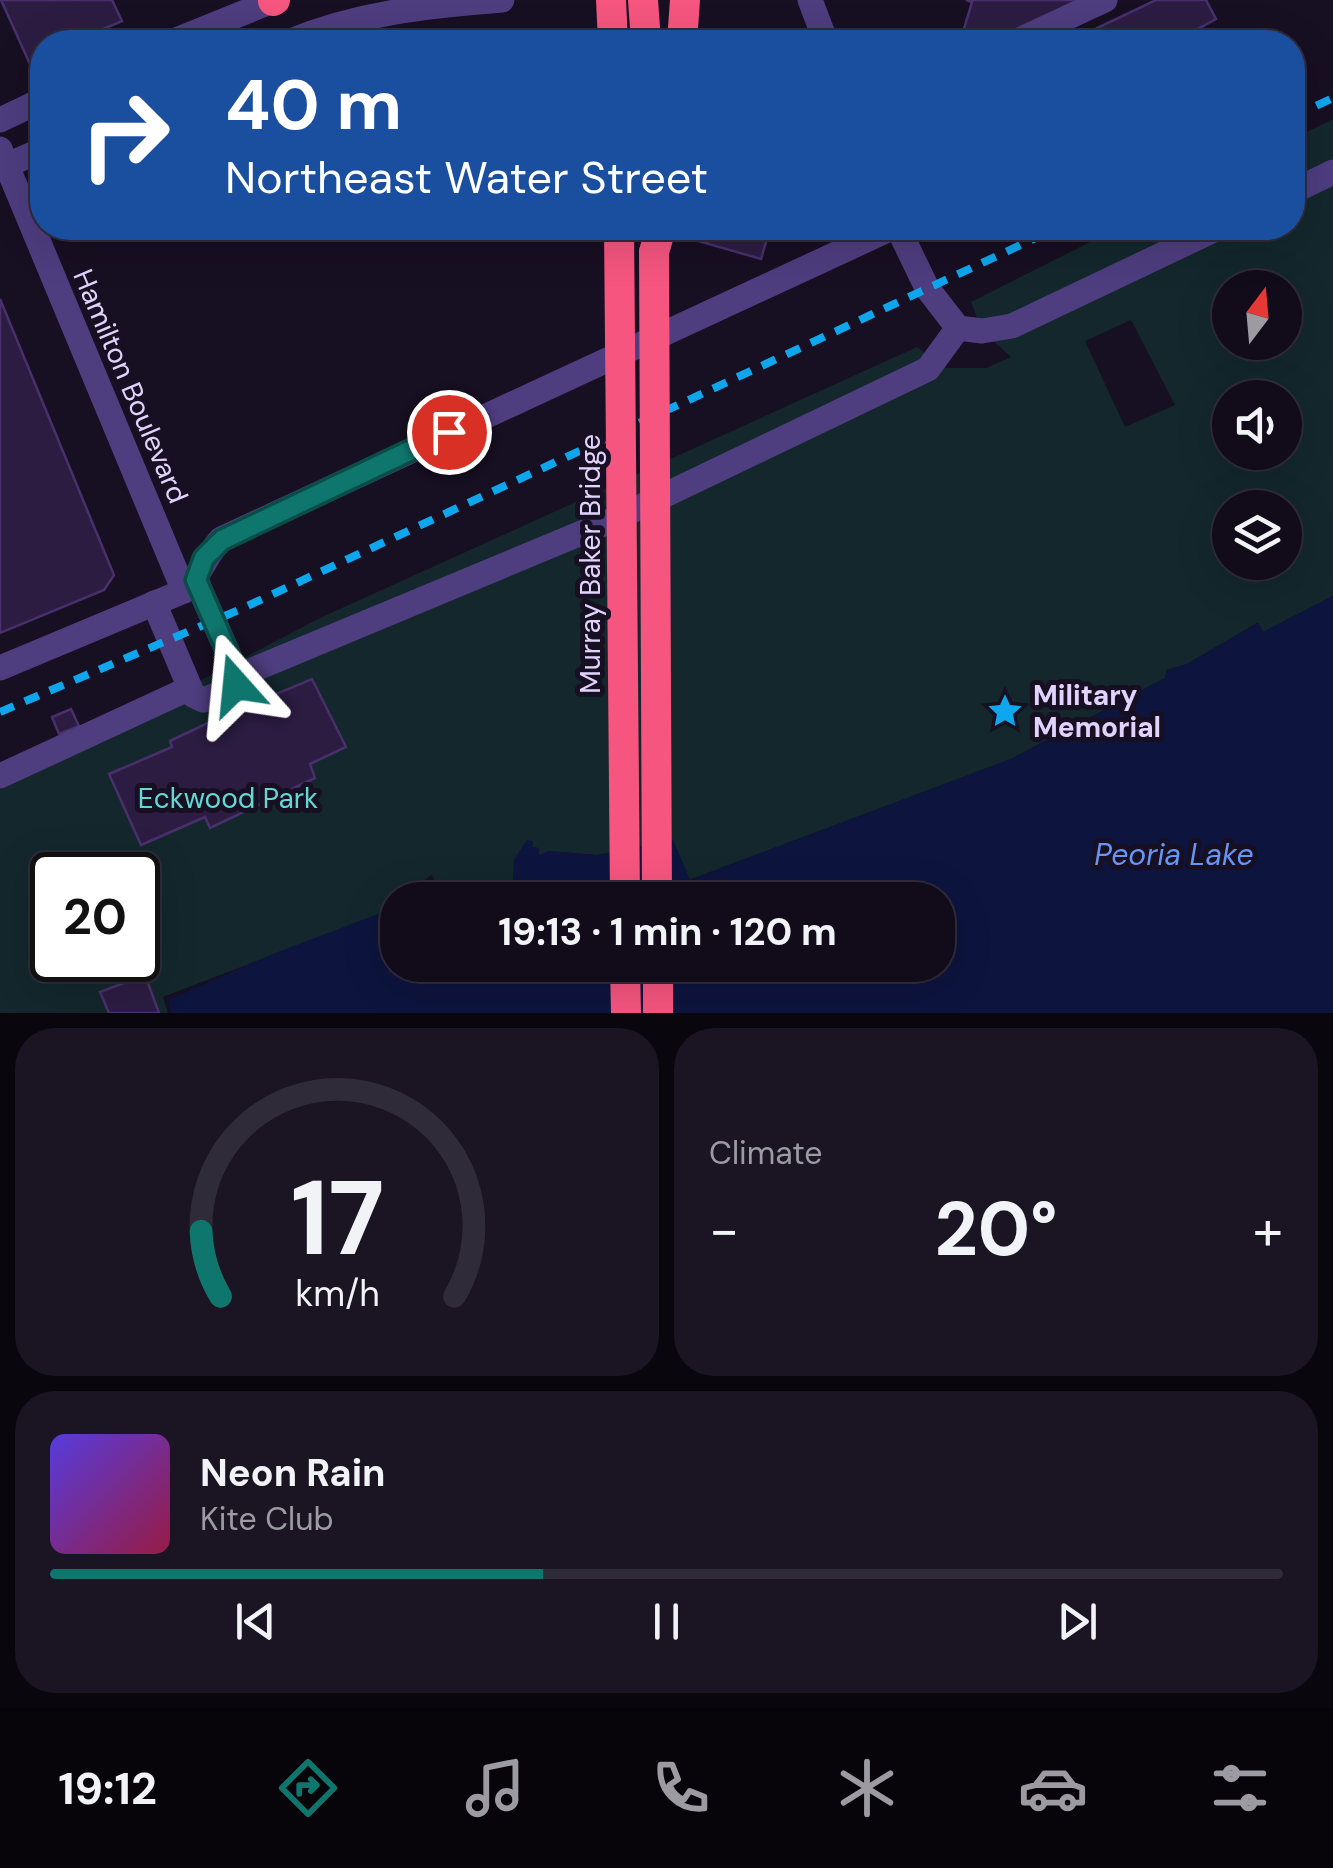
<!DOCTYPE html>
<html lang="en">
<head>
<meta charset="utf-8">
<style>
  :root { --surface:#110b1a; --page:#1a1423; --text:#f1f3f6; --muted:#9c9ba2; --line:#302b39; --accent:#0f766e }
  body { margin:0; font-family:"DM Sans",sans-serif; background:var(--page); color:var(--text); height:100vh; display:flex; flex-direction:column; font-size:38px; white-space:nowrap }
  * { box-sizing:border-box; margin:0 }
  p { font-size:32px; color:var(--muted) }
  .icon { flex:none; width:55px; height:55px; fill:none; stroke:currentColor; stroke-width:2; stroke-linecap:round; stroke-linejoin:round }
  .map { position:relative; height:1013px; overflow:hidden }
  .side { display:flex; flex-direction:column; gap:15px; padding:15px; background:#09060e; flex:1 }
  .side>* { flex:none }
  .guide { position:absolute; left:30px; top:30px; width:1275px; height:210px; border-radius:40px; box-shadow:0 10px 40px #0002,0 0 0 2px var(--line); background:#1a4fa0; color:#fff; overflow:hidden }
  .needle { width:65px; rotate:16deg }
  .controls { position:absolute; left:1212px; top:270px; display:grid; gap:20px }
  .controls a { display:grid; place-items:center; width:90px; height:90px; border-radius:50%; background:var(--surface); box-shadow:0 10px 40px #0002,0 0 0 2px var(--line); font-size:50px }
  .speed { position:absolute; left:30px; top:852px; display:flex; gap:20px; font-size:50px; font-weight:700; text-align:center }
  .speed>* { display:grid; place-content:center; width:130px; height:130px; border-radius:50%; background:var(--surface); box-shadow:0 10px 40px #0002,0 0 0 2px var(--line); line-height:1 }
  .speed .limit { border:5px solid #111; border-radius:15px; background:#fff; color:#111 }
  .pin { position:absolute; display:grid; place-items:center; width:85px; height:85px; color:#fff; margin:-42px; border:5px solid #fff; border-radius:50%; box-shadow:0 2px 10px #0007 }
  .me { position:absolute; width:110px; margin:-55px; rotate:342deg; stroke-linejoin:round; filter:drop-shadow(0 0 8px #0008) }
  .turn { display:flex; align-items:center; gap:35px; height:210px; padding:0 30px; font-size:45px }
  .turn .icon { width:130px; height:130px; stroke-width:2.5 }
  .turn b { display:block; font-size:70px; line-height:85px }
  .big { font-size:75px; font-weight:700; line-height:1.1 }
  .side .tile { flex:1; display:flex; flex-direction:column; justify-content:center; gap:15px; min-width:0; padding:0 35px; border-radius:40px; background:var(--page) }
  .side .dial { align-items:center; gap:0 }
  .dial svg { height:260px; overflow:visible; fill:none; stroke:var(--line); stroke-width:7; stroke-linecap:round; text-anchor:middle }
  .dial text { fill:var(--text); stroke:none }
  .song { display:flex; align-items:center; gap:30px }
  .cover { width:120px; height:120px; border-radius:15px; background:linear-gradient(135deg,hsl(250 70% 55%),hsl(340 70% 35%)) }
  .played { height:10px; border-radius:5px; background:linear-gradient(90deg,var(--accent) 40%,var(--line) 40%) }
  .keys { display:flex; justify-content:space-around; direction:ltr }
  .heat { display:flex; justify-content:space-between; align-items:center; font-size:55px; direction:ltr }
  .side .tiles { flex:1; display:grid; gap:15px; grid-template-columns:1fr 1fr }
  .tile:last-child { grid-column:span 2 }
  .trip { position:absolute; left:380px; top:882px; width:575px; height:100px; border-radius:40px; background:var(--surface); box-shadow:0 10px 40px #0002,0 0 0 2px var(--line); font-weight:700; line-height:100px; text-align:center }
  .menu { display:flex; height:160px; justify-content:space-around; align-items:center; background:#07040a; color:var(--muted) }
  .menu .icon { width:70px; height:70px }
  .menu .current { color:var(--accent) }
  .menu b { font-size:45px; color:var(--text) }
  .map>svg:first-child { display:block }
  .green { fill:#13272c; fill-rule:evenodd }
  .water { fill:#0d143e }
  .building { fill:#2c1c42; stroke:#49306d; stroke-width:2.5 }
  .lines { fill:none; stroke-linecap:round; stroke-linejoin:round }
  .minor { stroke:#4e3d7f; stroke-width:25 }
  .highway { stroke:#f5557f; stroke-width:30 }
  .rail { stroke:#0ea7ee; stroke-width:8; stroke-dasharray:15 12; stroke-linecap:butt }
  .highway-bridge { stroke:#f5557f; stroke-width:30 }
  .route-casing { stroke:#0a4d48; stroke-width:25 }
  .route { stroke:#0f766e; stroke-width:18 }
  .labels { text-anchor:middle; stroke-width:10; stroke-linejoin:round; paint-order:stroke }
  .street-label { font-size:28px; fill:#e1d3fc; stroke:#170f22 }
  .poi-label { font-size:28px; font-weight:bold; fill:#e1d3fc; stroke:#170f22; text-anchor:start }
  .park-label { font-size:28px; fill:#63d8d4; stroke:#170f22 }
  .water-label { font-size:30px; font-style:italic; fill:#6795f6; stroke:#170f22 }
</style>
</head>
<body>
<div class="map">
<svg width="1333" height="1013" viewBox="0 0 1333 1013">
  <rect width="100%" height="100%" fill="#170f22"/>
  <path class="green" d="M1333,119v477l-70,36 -6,-9 -70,41 -20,6 -2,8 -154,81 -322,121 -16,-40 -76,15 -49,-4 -36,49h-56l-4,-17 -13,5 -7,-13 -35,23v9l-234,90 5,16h-168v-228l320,-167 597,-271 28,21h41l25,-11 -29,-26 -11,-29 147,-74h174l1,-89zM1230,288h55v54h-55zM1131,320l44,85 -50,22 -40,-86zM1230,398h55v54h-55zM1230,508h55v54h-55zM52,875h86v85h-86z"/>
  <polygon class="water" points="1333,596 1333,1013 171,1013 168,1000 278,952 397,907 398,965 938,965 938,900 512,900 514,860 527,840 533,841 532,847 539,848 539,855 548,851 597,855 673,840 690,880 1011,759 1165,678 1167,670 1187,664 1258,623 1263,632"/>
  <g class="building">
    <polygon points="1,0 112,0 122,21 73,42 42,42 42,56 29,62"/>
    <polygon points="966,0 1078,0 1080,2 993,42 960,42 972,2"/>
    <polygon points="1156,0 1206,0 1216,19 1196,30 1202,42 1104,42 1097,28"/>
    <polygon points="694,228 770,228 761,259 691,239"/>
    <polygon points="0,299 114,575 104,590 0,633"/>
    <polygon points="312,679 346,747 310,764 315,778 210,828 205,817 141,845 109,774 172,747 170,741 212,721"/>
    <polygon points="71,709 79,726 59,734 52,717"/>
    <polygon points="145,975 159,1013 109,1013 100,992"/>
  </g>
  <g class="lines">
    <g class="minor">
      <polyline points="810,0 826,42"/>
      <polyline points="171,42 275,0"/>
      <path d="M288,42c70,-29 139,-36 214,-42"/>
      <polyline points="1015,42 1105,0"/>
      <polyline points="0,120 42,100"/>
      <polyline points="0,149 184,591"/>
      <polyline points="0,168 42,150"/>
      <polyline points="1292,192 1333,172"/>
      <polyline points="898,228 927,288 958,328 982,331 1012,326 1218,228"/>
      <polyline points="154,603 193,695 203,700 232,689 238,676 196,580"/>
      <path d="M0,668l184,-77c16,-15 22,-36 37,-52l671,-311"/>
      <polyline points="238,676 615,519 928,369 958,328"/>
      <polyline points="0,776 190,688"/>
    </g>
    <g class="highway">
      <polyline points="611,0 613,42"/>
      <polyline points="643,0 646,42"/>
      <polyline points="273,1 275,0"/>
      <polyline points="682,42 685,0"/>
      <polyline points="654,252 661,228"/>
      <polyline points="625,965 626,1013"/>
      <polyline points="658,965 658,1013"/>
    </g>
    <g class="rail">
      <polyline points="1292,117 1333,98"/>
      <polyline points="0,712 241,609 1057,228"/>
    </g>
    <g class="highway-bridge">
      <polyline points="619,228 625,900"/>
      <polyline points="654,252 657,900"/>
    </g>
  </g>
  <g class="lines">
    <defs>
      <polyline id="route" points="236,685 238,676 196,580 204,558 222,540 449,432"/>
    </defs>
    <use href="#route" class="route-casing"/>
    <use href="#route" class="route"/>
  </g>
  <defs>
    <symbol id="sight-bare" viewBox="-9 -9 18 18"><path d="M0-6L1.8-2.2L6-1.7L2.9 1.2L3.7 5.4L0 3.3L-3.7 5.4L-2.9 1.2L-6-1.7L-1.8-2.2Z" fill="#0ea7ee" stroke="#170f22" stroke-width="2.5" paint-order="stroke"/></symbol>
  </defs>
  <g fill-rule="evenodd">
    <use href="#sight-bare" x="980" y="686" width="50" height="50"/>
  </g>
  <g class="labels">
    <g class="street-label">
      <text transform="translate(131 386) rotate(67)" y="10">Hamilton Boulevard</text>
      <text transform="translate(590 564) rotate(-90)" y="10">Murray Baker Bridge</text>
    </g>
    <g class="poi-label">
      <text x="1033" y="705">Military<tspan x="1033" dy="32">Memorial</tspan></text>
    </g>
    <g class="park-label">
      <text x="228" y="808">Eckwood Park</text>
    </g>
    <g class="water-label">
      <text x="1174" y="865">Peoria Lake</text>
    </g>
  </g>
</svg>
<div class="controls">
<a><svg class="needle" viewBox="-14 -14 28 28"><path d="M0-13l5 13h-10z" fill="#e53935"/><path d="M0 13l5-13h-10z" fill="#9c9ba2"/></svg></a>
<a><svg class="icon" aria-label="sound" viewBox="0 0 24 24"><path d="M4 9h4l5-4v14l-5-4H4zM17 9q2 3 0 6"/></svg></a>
<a><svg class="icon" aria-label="layers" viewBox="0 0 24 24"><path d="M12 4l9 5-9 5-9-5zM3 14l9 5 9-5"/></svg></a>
</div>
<div class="speed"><div class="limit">20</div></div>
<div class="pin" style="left:449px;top:432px;background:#d93025"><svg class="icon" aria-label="arrive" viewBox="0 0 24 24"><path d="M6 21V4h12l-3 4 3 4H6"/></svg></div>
<svg class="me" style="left:236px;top:685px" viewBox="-20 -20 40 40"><path d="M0-17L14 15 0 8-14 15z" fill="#0f766e" stroke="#fff" stroke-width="4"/></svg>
<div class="trip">19:13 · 1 min · 120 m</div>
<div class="guide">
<div class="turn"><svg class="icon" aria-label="right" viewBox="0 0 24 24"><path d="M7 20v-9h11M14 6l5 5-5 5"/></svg><div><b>40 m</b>Northeast Water Street</div></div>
</div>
</div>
<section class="side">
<div class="tiles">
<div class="tile dial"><svg viewBox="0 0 100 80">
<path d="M14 69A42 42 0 1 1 86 69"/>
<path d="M14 69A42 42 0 0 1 8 49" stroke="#0f766e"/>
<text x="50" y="56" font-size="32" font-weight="700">17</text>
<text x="50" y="72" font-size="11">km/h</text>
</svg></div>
<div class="tile"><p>Climate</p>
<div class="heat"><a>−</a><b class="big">20°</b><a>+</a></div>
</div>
<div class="tile">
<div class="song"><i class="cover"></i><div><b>Neon Rain</b><p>Kite Club</p></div></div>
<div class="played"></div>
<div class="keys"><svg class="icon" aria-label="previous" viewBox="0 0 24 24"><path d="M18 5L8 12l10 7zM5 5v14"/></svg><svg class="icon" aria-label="pause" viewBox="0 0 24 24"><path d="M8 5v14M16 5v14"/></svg><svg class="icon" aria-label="next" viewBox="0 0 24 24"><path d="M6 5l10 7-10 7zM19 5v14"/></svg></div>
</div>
</div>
</section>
<nav class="menu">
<b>19:12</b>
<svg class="icon current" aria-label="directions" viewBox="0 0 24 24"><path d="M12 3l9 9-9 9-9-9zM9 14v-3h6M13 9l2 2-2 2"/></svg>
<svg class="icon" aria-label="music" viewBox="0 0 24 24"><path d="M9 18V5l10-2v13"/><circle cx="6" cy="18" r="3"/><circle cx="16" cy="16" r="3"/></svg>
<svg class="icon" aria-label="phone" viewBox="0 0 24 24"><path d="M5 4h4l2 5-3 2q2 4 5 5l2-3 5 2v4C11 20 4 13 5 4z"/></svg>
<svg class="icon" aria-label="climate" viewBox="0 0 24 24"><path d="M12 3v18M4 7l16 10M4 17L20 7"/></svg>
<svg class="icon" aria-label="car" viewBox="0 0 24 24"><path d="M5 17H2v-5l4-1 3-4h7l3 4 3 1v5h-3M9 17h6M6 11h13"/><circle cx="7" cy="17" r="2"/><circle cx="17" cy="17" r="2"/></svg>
<svg class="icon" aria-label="filters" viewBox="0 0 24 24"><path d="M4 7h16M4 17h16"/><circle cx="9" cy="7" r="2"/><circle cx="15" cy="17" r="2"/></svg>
</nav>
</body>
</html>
